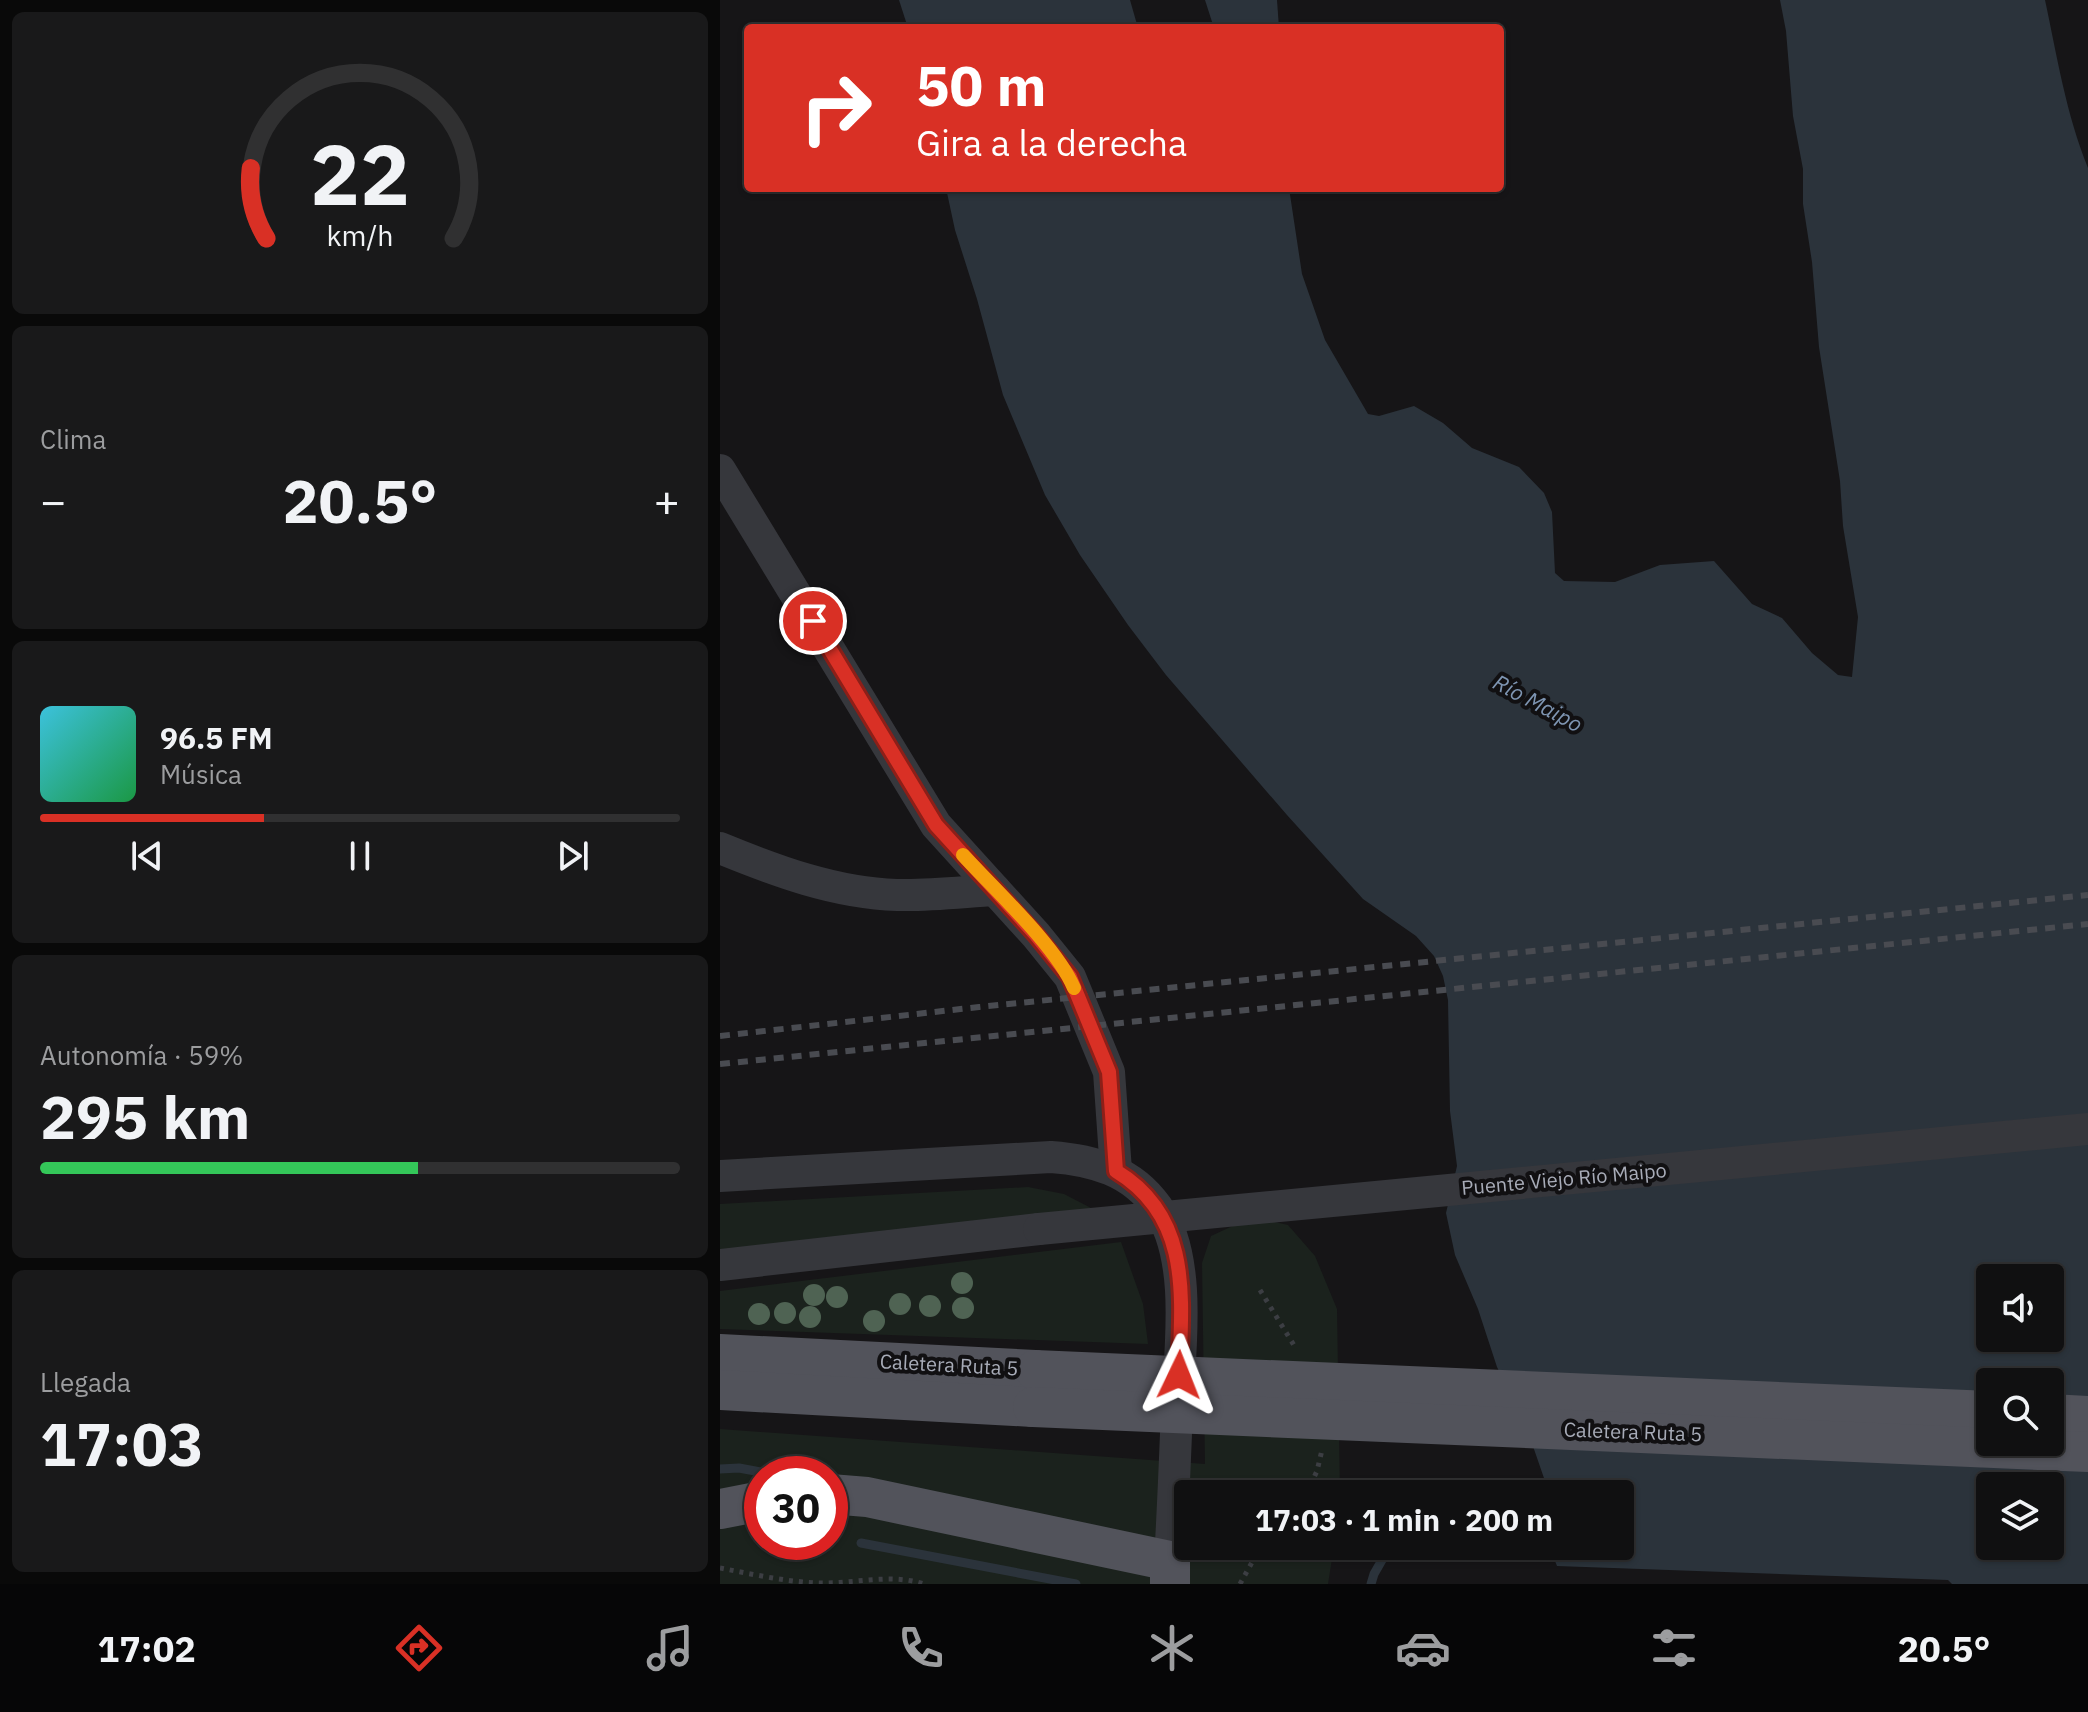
<!DOCTYPE html>
<html lang="es">
<head>
<meta charset="utf-8">
<style>
  :root { --surface:#101011; --page:#19191a; --text:#f1f3f6; --muted:#9c9d9f; --line:#303031; --accent:#d93025 }
  body { margin:0; font-family:"IBM Plex Sans",sans-serif; background:var(--page); color:var(--text); height:100vh; display:flex; flex-direction:column; font-size:30px; white-space:nowrap }
  * { box-sizing:border-box; margin:0 }
  p { font-size:26px; color:var(--muted) }
  .icon { flex:none; width:44px; height:44px; fill:none; stroke:currentColor; stroke-width:2; stroke-linecap:round; stroke-linejoin:round }
  .map { position:relative; flex:1; overflow:hidden }
  .details { display:flex; flex-direction:column; gap:12px; padding:12px; background:#090909; width:720px }
  .details>* { flex:none }
  .guide { position:absolute; left:24px; top:24px; width:760px; height:168px; border-radius:8px; box-shadow:0 2px 6px #0004,0 0 0 2px var(--line); background:#d93025; color:#fff; overflow:hidden }
  .buttons { position:absolute; left:1256px; top:1264px; display:grid; gap:16px }
  .buttons a { display:grid; place-items:center; width:88px; height:88px; border-radius:8px; background:var(--surface); box-shadow:0 2px 6px #0004,0 0 0 2px var(--line); font-size:40px }
  .speed { position:absolute; left:24px; top:1456px; display:flex; gap:16px; font-size:40px; font-weight:700; text-align:center }
  .speed>* { display:grid; place-content:center; width:104px; height:104px; border-radius:50%; background:var(--surface); box-shadow:0 2px 6px #0004,0 0 0 2px var(--line); line-height:1 }
  .speed .limit { border:12px solid #d22; background:#fff; color:#111 }
  .pin { position:absolute; display:grid; place-items:center; width:68px; height:68px; color:#fff; margin:-34px; border:4px solid #fff; border-radius:50%; box-shadow:0 2px 8px #0007 }
  .me { position:absolute; width:88px; margin:-44px; rotate:2deg; stroke-linejoin:round; filter:drop-shadow(0 0 6px #0008) }
  .turn { display:flex; align-items:center; gap:28px; height:168px; padding:0 40px; font-size:36px }
  .turn .icon { width:104px; height:104px; stroke-width:2.5 }
  .turn b { display:block; font-size:56px; line-height:68px }
  .big { font-size:60px; font-weight:800; line-height:1.1 }
  .details .card { flex:1; display:flex; flex-direction:column; justify-content:center; gap:12px; min-width:0; padding:0 28px; border-radius:12px; background:var(--page) }
  .details .dial { align-items:center; gap:0 }
  .dial svg { height:208px; overflow:visible; fill:none; stroke:var(--line); stroke-width:7; stroke-linecap:round; text-anchor:middle }
  .dial text { fill:var(--text); stroke:none }
  .song { display:flex; align-items:center; gap:24px }
  .cover { width:96px; height:96px; border-radius:12px; background:linear-gradient(135deg,hsl(190 70% 55%),hsl(140 70% 35%)) }
  .played { height:8px; border-radius:4px; background:linear-gradient(90deg,var(--accent) 35%,var(--line) 35%) }
  .keys { display:flex; justify-content:space-around; direction:ltr }
  .heat { display:flex; justify-content:space-between; align-items:center; font-size:44px; direction:ltr }
  .charge { height:12px; border-radius:6px; background:linear-gradient(90deg,#34c759 59%,var(--line) 0) }
  .trip { position:absolute; left:454px; top:1480px; width:460px; height:80px; border-radius:8px; background:var(--surface); box-shadow:0 2px 6px #0004,0 0 0 2px var(--line); font-weight:800; line-height:80px; text-align:center }
  .menu { display:flex; height:128px; justify-content:space-around; align-items:center; background:#060607; color:var(--muted) }
  .menu .icon { width:56px; height:56px }
  .menu .selected { color:var(--accent) }
  .menu b { font-size:36px; color:var(--text) }
  main { display:flex; flex:1; min-height:0 }
  .map>svg:first-child { display:block }
  .green { fill:#1b221d; fill-rule:evenodd }
  .water { fill:#2b333b; fill-rule:evenodd }
  .lines { fill:none; stroke-linecap:round; stroke-linejoin:round }
  .stream { stroke:#2b333b; stroke-width:9 }
  .path { stroke:#3c3e43; stroke-width:5; stroke-dasharray:4 6; stroke-linecap:butt }
  .minor { stroke:#36373c; stroke-width:32 }
  .major { stroke:#52535b; stroke-width:40 }
  .rail { stroke:#494b51; stroke-width:6; stroke-dasharray:10 8; stroke-linecap:butt }
  .minor-bridge { stroke:#36373c; stroke-width:32 }
  .major-bridge { stroke:#52535b; stroke-width:40 }
  .tree { fill:#4f6353 }
  .route-casing { stroke:#8d1f18; stroke-width:20 }
  .route { stroke:#d93025; stroke-width:14 }
  .slow { stroke:#f59e0b; stroke-width:14 }
  .labels { text-anchor:middle; stroke-width:8; stroke-linejoin:round; paint-order:stroke }
  .street-label { font-size:20px; fill:#a7abb7; stroke:#111012 }
  .water-label { font-size:22px; font-style:italic; fill:#7e95b2; stroke:#111012 }
</style>
</head>
<body>
<main>
<section class="details">
<div class="card dial"><svg viewBox="0 0 100 80">
<path d="M14 69A42 42 0 1 1 86 69"/>
<path d="M14 69A42 42 0 0 1 8 42" stroke="#d93025"/>
<text x="50" y="56" font-size="32" font-weight="700">22</text>
<text x="50" y="72" font-size="11">km/h</text>
</svg></div>
<div class="card"><p>Clima</p>
<div class="heat"><a>−</a><b class="big">20.5°</b><a>+</a></div>
</div>
<div class="card">
<div class="song"><i class="cover"></i><div><b>96.5 FM</b><p>Música</p></div></div>
<div class="played"></div>
<div class="keys"><svg class="icon" aria-label="previous" viewBox="0 0 24 24"><path d="M18 5L8 12l10 7zM5 5v14"/></svg><svg class="icon" aria-label="pause" viewBox="0 0 24 24"><path d="M8 5v14M16 5v14"/></svg><svg class="icon" aria-label="next" viewBox="0 0 24 24"><path d="M6 5l10 7-10 7zM19 5v14"/></svg></div>
</div>
<div class="card"><p>Autonomía · 59%</p><b class="big">295 km</b><div class="charge"></div></div>
<div class="card"><p>Llegada</p><b class="big">17:03</b></div>
</section>
<div class="map">
<svg width="1368" height="1584" viewBox="0 0 1368 1584">
  <rect width="100%" height="100%" fill="#161517"/>
  <g class="green">
    <polygon points="308,1187 344,1194 373,1209 0,1253 0,1204"/>
    <path d="M532,1217l36,8 27,31 22,53 3,185h-152v52h146l-6,38h-608v-155l485,35 -3,-201 9,-27zM42,1474h68v68h-68z"/>
    <polygon points="401,1242 423,1304 428,1344 0,1329 0,1291"/>
  </g>
  <g class="water">
    <polygon points="179,0 410,0 418,28 188,28"/>
    <polygon points="485,0 557,0 559,28 494,28"/>
    <path d="M1060,0h265c12,56 21,114 43,168v1416h-136l-4,-4 -391,-14 -8,-20h71v-52h-77l2,-13 -19,-55 -29,-59 -19,-58 -23,-54 -9,-42 11,-47 -7,-55 -2,-111 -5,-24 -9,-20 -18,-20 -53,-37 -76,-84 -121,-140 -38,-50 -48,-70 -35,-60 -42,-100 -26,-96 -22,-69 -9,-42h343l13,86 23,66 43,74 11,2 35,-10 29,17 29,25 47,19 25,26 8,19 3,61 9,8 51,1 45,-17 54,-4 38,43 30,14 30,35 26,22 14,2 6,-60 -15,-91 -3,-45 -21,-134 -7,-85 -9,-58v-35l-10,-53 -7,-85zM1270,1278h60v60h-60zM1270,1382h60v60h-60zM1270,1486h60v60h-60z"/>
  </g>
  <g class="lines">
    <g class="stream">
      <polyline points="0,1469 19,1468 51,1474"/>
      <polyline points="141,1543 356,1584"/>
      <polyline points="651,1584 654,1574 670,1546"/>
    </g>
    <g class="path">
      <polyline points="540,1290 575,1347"/>
      <polyline points="586,1494 597,1471 602,1450"/>
      <path d="M0,1568c32,6 66,14 99,15 34,1 72,-10 105,1"/>
      <polyline points="520,1584 541,1546"/>
    </g>
    <g class="minor">
      <polyline points="0,470 216,825 316,935 350,977 389,1072 396,1171"/>
      <path d="M0,848c56,23 115,45 177,47 32,1 65,-3 98,-5"/>
      <path d="M0,1176l331,-19c42,3 81,14 106,50 36,50 23,143 20,202 -2,51 -4,101 -7,152"/>
      <polyline points="0,1265 319,1229"/>
    </g>
    <g class="major">
      <polyline points="0,1354 315,1370"/>
      <polyline points="0,1390 313,1407"/>
      <polyline points="1330,1414 1368,1416"/>
      <polyline points="110,1494 147,1497 450,1561 450,1584"/>
      <polyline points="0,1509 42,1501"/>
    </g>
    <g class="rail">
      <polyline points="0,1036 259,1007 1368,895"/>
      <polyline points="0,1064 1368,924"/>
    </g>
    <polyline class="minor-bridge" points="319,1229 1368,1129"/>
    <g class="major-bridge">
      <polyline points="315,1370 1270,1411"/>
      <polyline points="313,1407 1368,1452"/>
    </g>
  </g>
  <g class="tree">
    <circle cx="242" cy="1283" r="11"/>
    <circle cx="94" cy="1295" r="11"/>
    <circle cx="117" cy="1297" r="11"/>
    <circle cx="180" cy="1304" r="11"/>
    <circle cx="210" cy="1306" r="11"/>
    <circle cx="243" cy="1308" r="11"/>
    <circle cx="65" cy="1313" r="11"/>
    <circle cx="39" cy="1314" r="11"/>
    <circle cx="90" cy="1317" r="11"/>
    <circle cx="154" cy="1321" r="11"/>
  </g>
  <g class="lines">
    <defs>
      <path id="route" d="M93,621l123,204 100,110 34,42 39,95 7,99c76,46 66,126 63,204"/>
    </defs>
    <use href="#route" class="route-casing"/>
    <use href="#route" class="route"/>
    <path class="slow" d="M243,855c32,35 93,91 111,133"/>
  </g>
  <g class="labels">
    <g class="street-label">
      <text transform="translate(844 1179) rotate(-5)" y="7">Puente Viejo Río Maipo</text>
      <text transform="translate(229 1365) rotate(3)" y="7">Caletera Ruta 5</text>
      <text transform="translate(913 1432) rotate(2)" y="7">Caletera Ruta 5</text>
    </g>
    <g class="water-label">
      <text transform="translate(818 703) rotate(28)" y="8">Río Maipo</text>
    </g>
  </g>
</svg>
<div class="buttons">
<a><svg class="icon" aria-label="sound" viewBox="0 0 24 24"><path d="M4 9h4l5-4v14l-5-4H4zM17 9q2 3 0 6"/></svg></a>
<a><svg class="icon" aria-label="search" viewBox="0 0 24 24"><circle cx="10" cy="10" r="6"/><path d="M15 15l6 6"/></svg></a>
<a><svg class="icon" aria-label="layers" viewBox="0 0 24 24"><path d="M12 4l9 5-9 5-9-5zM3 14l9 5 9-5"/></svg></a>
</div>
<div class="speed"><div class="limit">30</div></div>
<div class="pin" style="left:93px;top:621px;background:#d93025"><svg class="icon" aria-label="arrive" viewBox="0 0 24 24"><path d="M6 21V4h12l-3 4 3 4H6"/></svg></div>
<svg class="me" style="left:459px;top:1375px" viewBox="-20 -20 40 40"><path d="M0-17L14 15 0 8-14 15z" fill="#d93025" stroke="#fff" stroke-width="4"/></svg>
<div class="trip">17:03 · 1 min · 200 m</div>
<div class="guide">
<div class="turn"><svg class="icon" aria-label="right" viewBox="0 0 24 24"><path d="M7 20v-9h11M14 6l5 5-5 5"/></svg><div><b>50 m</b>Gira a la derecha</div></div>
</div>
</div>
</main>
<nav class="menu">
<b>17:02</b>
<svg class="icon selected" aria-label="directions" viewBox="0 0 24 24"><path d="M12 3l9 9-9 9-9-9zM9 14v-3h6M13 9l2 2-2 2"/></svg>
<svg class="icon" aria-label="music" viewBox="0 0 24 24"><path d="M9 18V5l10-2v13"/><circle cx="6" cy="18" r="3"/><circle cx="16" cy="16" r="3"/></svg>
<svg class="icon" aria-label="phone" viewBox="0 0 24 24"><path d="M5 4h4l2 5-3 2q2 4 5 5l2-3 5 2v4C11 20 4 13 5 4z"/></svg>
<svg class="icon" aria-label="climate" viewBox="0 0 24 24"><path d="M12 3v18M4 7l16 10M4 17L20 7"/></svg>
<svg class="icon" aria-label="car" viewBox="0 0 24 24"><path d="M5 17H2v-5l4-1 3-4h7l3 4 3 1v5h-3M9 17h6M6 11h13"/><circle cx="7" cy="17" r="2"/><circle cx="17" cy="17" r="2"/></svg>
<svg class="icon" aria-label="filters" viewBox="0 0 24 24"><path d="M4 7h16M4 17h16"/><circle cx="9" cy="7" r="2"/><circle cx="15" cy="17" r="2"/></svg>
<b>20.5°</b>
</nav>
</body>
</html>
